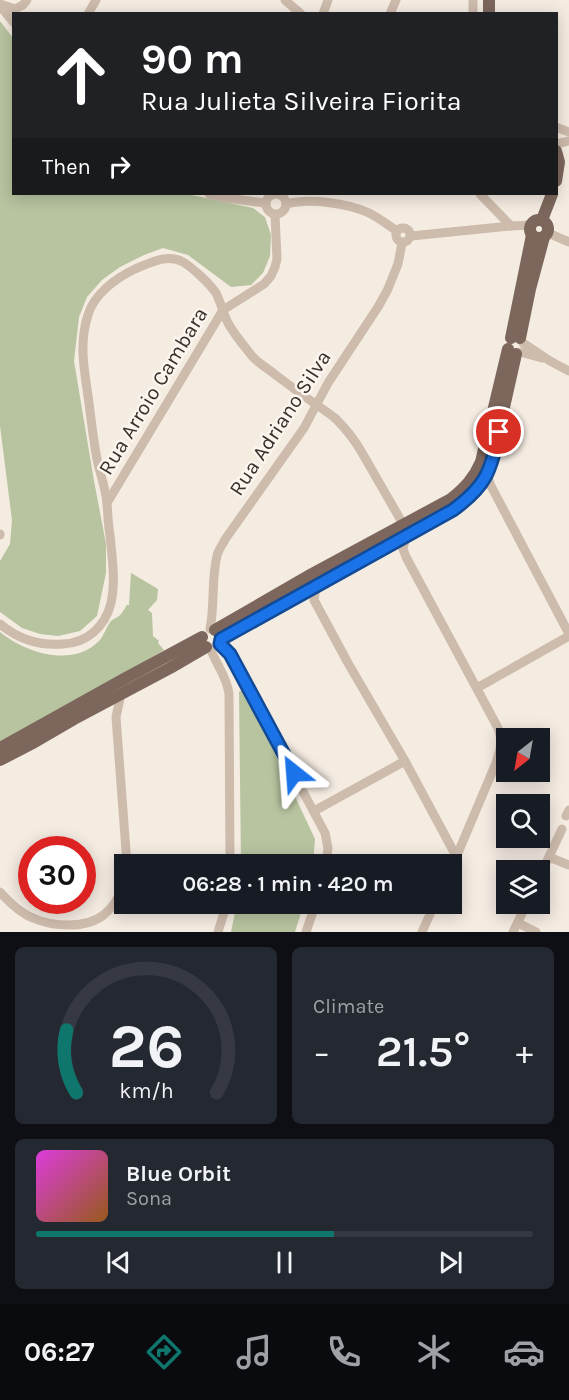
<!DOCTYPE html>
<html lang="en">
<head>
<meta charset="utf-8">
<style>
  :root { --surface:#171b24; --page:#242831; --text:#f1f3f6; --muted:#9ea1a6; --line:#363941; --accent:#0f766e }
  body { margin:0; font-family:Karla,sans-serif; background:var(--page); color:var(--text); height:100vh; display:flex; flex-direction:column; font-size:22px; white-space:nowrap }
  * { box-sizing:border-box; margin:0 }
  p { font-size:20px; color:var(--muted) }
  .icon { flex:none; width:33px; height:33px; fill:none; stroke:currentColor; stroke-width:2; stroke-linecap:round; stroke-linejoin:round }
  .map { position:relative; height:932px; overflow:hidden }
  .details { display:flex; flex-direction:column; gap:15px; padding:15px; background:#0d0f14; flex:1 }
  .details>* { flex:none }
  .guide { position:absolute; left:12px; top:12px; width:546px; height:183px; border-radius:0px; box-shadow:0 3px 15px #0003; background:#202124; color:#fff; overflow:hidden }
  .needle { width:39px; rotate:211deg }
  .tools { position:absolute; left:496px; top:728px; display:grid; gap:12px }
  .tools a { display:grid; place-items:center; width:54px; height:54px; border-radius:0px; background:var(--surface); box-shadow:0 3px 15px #0003; font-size:30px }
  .speed { position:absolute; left:18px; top:836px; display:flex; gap:12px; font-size:30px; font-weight:700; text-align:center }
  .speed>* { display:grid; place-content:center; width:78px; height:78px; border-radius:50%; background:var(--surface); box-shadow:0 3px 15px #0003; line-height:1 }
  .speed .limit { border:9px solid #d22; background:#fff; color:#111 }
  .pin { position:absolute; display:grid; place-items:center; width:51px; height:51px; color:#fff; margin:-26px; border:3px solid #fff; border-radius:50%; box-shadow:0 2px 6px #0007 }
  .me { position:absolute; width:66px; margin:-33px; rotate:332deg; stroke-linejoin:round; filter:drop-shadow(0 0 4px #0008) }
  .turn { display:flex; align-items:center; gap:21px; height:126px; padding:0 30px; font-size:27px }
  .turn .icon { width:78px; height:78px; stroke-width:2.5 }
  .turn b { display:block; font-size:42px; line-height:51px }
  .then { display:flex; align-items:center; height:57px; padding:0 30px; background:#0003; gap:12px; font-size:22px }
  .big { font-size:45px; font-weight:600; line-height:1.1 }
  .details .widget { flex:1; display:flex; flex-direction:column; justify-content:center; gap:9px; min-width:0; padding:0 21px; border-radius:9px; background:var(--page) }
  .details .dial { align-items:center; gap:0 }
  .dial svg { height:156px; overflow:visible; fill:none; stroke:var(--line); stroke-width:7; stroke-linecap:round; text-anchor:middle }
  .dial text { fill:var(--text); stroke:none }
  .song { display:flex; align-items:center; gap:18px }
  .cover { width:72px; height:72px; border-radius:9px; background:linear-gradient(135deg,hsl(300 70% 55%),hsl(30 70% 35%)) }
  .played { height:6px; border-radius:3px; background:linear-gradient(90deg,var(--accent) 60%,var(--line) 60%) }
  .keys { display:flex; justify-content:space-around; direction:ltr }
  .heat { display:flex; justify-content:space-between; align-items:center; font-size:33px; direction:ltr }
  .details .tiles { flex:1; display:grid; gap:15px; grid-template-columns:1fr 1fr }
  .widget:last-child { grid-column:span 2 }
  .trip { position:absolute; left:114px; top:854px; width:348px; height:60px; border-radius:0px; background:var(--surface); box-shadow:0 3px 15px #0003; font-weight:600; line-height:60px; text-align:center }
  .menu { display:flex; height:96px; justify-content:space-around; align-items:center; background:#090b0e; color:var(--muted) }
  .menu .icon { width:42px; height:42px }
  .menu .selected { color:var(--accent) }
  .menu b { font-size:27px; color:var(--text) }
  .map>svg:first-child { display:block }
  .green { fill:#b8c4a0 }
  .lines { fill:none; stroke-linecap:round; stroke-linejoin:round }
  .minor { stroke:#cdbbac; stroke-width:9 }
  .major { stroke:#7d675c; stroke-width:12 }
  .route-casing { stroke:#114b97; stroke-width:15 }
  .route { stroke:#1a73e8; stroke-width:10 }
  .labels { text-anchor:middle; stroke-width:5; stroke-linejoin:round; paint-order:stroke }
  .street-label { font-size:21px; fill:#3b302b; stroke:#fbf5ee }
</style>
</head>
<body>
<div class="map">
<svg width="569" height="932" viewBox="0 0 569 932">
  <rect width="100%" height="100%" fill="#f4ebe1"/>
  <g class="green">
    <polygon points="0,21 13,38 14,194 187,194 253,208 265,217 271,235 270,256 263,273 251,285 231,287 188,255 163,248 144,255 120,267 102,280 87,297 79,317 74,361 94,481 106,544 106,573 97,616 80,631 58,636 40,634 22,628 0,612 0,561 10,544 12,520 0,426"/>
    <path d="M131,573l27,16 -1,11 -9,10 4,3 1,23 6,5 -1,2 6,7 -77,46 -87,48v-112c26,21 72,36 99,9 5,-5 7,-14 12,-20 2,-2 6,-3 8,-5 3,-2 5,-7 8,-11h2z"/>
    <polygon points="244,688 315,839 313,864 241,864 239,692"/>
    <polygon points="237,903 304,903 295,932 231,932"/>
  </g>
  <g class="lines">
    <g class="minor">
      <polyline points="285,0 301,14"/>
      <polyline points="0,4 15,9 23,5 27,0"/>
      <polyline points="0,6 14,23"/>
      <polyline points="88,14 96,0"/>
      <polyline points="323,14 328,0"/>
      <polyline points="390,14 396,0"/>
      <polyline points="473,14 473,0"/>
      <polyline points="556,127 569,132"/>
      <polyline points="556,144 569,141"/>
      <circle cx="276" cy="204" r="10"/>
      <polyline points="209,194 226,198 265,203"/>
      <polyline points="480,194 511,226 531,225"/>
      <path d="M286,204c24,-6 61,-1 83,9 10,5 19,12 28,18"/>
      <circle cx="403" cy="235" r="7"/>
      <polyline points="548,233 569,242"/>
      <polyline points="411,236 511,226"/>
      <polyline points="523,343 550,361 569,371"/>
      <polyline points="520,352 542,358"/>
      <polyline points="487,475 491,486 569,634"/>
      <polyline points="107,503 223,310 264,284 271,276 275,267 277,259 275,215"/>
      <polyline points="0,534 0,535"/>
      <polyline points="406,536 403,549 406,557 498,728 501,739 500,749 496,763 452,867"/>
      <polyline points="316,587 314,600 348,663 405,761 456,856"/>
      <path d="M0,624c18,15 40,22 63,20 24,-1 42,-17 48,-41 5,-22 1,-45 -1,-68 -2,-10 -2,-21 -3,-31 -1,-15 -7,-30 -10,-45 -4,-20 -6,-42 -9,-63 -4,-27 -9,-54 0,-81 6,-21 28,-37 47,-46 15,-6 33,-16 48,-7 10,6 27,22 33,31 5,10 7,20 12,30 6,11 16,23 24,33 7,8 17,13 25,20 12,9 24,18 37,27 7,5 15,10 22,16 9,9 18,20 25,32l42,73"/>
      <path d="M210,629c5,-24 1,-49 7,-73 1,-6 6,-12 9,-18l78,-110 24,-45 50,-76 9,-16 11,-27 4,-21"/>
      <polyline points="220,643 230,654 325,833 328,848 326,864"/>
      <path d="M210,648c6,16 17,29 19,46l1,170"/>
      <polyline points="477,688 569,636"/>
      <polyline points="121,694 116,717 127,864"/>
      <polyline points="314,811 405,761"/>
      <polyline points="566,816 569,810"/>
      <polyline points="549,857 569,865"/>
      <polyline points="540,876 562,829"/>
      <path d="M0,892c9,10 20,21 33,26 11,5 25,7 36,7 30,0 45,-14 55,-41"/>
      <polyline points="518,923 536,932"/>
      <polyline points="218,932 227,903"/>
      <polyline points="306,932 316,903"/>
      <polyline points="422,932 435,903"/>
      <polyline points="513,932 527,903"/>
    </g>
    <g class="major">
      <polyline points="489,14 489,0"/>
      <polyline points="556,151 559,162 556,181"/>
      <circle cx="539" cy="229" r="9"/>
      <polyline points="542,220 552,194"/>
      <polyline points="511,338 532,235"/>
      <polyline points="520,338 530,289 544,237"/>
      <path d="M215,630l97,-56 139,-75c14,-11 23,-21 30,-37l27,-113"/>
      <polyline points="221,639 453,510 474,492 487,475 493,456 516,354"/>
      <polyline points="0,748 124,679 202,637"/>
      <polyline points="0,760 31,744 74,719 170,668 206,647"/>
    </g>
  </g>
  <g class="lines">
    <defs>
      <path id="route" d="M294,773l-64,-119 -10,-10 1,-5 232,-129c34,-25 37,-38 46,-78"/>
    </defs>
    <use href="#route" class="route-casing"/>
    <use href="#route" class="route"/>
  </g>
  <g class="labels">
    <g class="street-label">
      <text transform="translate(153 391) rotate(-59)" y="7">Rua Arroio Cambara</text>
      <text transform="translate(280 423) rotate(-57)" y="7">Rua Adriano Silva</text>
    </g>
  </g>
</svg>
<div class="tools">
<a><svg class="needle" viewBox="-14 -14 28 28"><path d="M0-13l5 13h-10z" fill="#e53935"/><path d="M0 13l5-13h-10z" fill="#9ea1a6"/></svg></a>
<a><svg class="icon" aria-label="search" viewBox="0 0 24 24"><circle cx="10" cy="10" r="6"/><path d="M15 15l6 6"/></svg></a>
<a><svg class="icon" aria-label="layers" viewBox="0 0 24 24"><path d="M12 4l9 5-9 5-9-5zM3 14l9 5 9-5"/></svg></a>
</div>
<div class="speed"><div class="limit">30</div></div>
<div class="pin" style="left:499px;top:432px;background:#d93025"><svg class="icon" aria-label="arrive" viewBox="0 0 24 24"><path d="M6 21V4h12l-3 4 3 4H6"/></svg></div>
<svg class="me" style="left:294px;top:773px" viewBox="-20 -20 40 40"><path d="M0-17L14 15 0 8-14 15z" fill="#1a73e8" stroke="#fff" stroke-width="4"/></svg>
<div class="trip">06:28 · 1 min · 420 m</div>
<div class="guide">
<div class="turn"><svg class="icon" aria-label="ahead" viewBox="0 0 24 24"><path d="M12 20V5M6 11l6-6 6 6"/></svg><div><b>90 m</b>Rua Julieta Silveira Fiorita</div></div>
<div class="then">Then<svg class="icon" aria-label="right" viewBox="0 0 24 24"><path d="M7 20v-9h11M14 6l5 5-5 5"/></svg></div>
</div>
</div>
<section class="details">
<div class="tiles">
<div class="widget dial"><svg viewBox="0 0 100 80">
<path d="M14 69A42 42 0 1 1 86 69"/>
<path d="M14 69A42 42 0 0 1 9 37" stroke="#0f766e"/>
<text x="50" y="56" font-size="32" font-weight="700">26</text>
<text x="50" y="72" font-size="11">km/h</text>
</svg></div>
<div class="widget"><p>Climate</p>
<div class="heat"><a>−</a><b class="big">21.5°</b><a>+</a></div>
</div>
<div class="widget">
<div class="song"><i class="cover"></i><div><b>Blue Orbit</b><p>Sona</p></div></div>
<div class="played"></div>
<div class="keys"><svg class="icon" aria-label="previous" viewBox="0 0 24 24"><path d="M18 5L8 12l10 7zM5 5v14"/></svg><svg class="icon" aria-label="pause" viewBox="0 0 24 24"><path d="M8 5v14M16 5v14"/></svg><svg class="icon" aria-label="next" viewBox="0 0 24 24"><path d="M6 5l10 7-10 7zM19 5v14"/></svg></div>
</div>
</div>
</section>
<nav class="menu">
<b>06:27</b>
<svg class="icon selected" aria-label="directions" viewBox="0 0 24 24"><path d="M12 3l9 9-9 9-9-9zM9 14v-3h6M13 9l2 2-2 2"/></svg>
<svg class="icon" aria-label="music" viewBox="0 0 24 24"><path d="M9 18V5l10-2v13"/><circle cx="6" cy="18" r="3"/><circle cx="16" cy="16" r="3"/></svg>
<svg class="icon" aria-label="phone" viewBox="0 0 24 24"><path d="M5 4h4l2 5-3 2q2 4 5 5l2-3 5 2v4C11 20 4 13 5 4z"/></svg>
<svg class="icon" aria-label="climate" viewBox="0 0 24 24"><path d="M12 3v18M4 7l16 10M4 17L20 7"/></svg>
<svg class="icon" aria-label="car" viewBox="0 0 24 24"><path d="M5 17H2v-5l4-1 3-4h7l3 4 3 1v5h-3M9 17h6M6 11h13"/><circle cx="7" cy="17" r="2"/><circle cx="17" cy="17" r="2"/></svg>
</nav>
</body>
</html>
